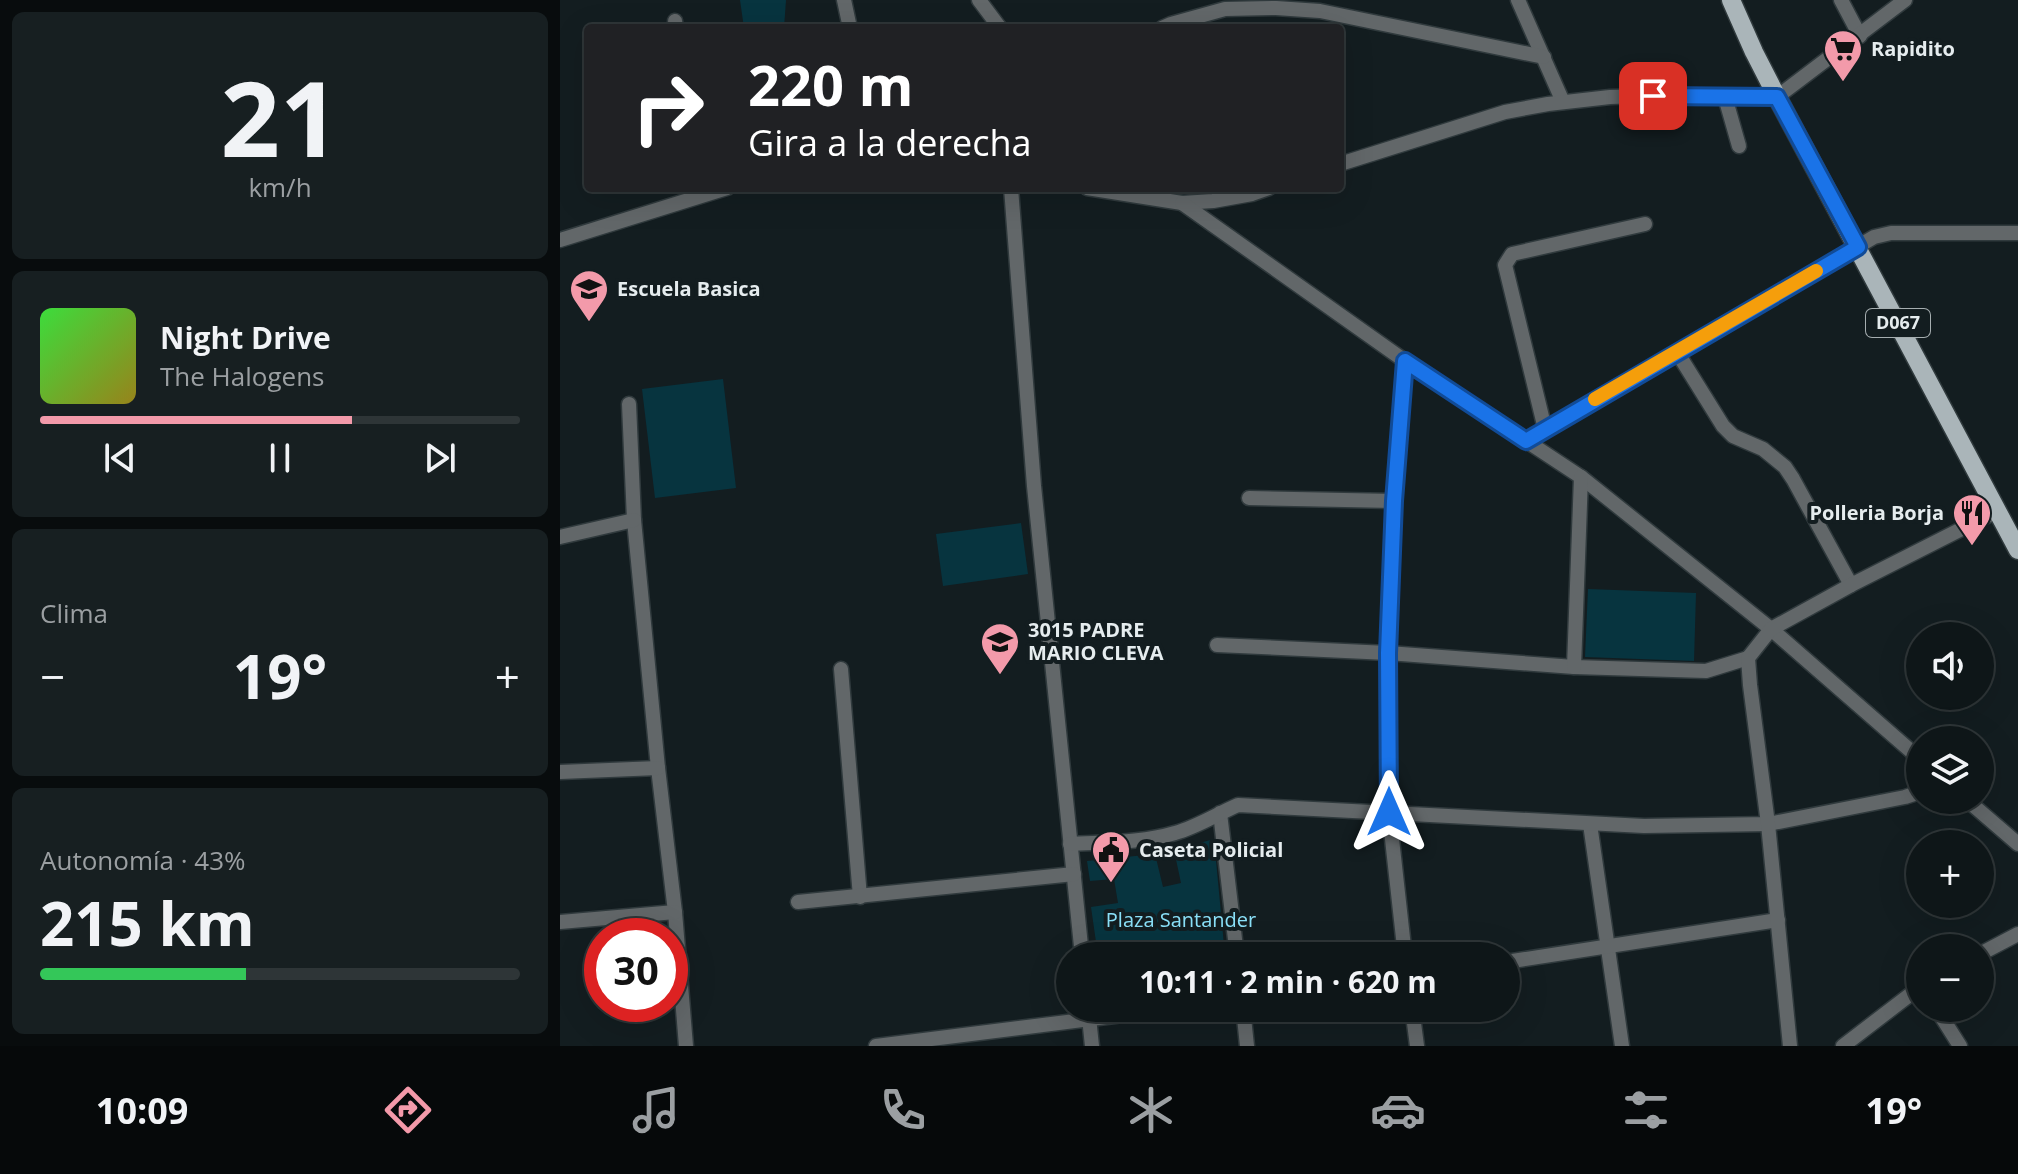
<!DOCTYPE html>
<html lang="es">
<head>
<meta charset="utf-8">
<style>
  :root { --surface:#0e1618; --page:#171f21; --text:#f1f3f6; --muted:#9b9fa2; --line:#2e3537; --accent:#f39aaa }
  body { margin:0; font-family:"Open Sans",sans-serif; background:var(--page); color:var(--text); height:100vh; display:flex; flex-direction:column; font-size:30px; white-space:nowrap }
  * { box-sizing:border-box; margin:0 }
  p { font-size:26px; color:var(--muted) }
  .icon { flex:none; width:44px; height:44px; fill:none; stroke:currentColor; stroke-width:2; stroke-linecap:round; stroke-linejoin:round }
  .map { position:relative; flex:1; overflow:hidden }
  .drawer { display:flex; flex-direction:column; gap:12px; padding:12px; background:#080c0d; width:560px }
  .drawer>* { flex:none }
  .guide { position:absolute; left:24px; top:24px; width:760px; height:168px; border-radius:8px; box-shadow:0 8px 32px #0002,0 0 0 2px var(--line); background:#202124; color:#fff; overflow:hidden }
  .fabs { position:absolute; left:1346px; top:622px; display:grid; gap:16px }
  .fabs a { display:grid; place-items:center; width:88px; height:88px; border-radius:50%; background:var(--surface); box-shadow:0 8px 32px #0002,0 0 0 2px var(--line); font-size:40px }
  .speed { position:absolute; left:24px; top:918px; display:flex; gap:16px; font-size:40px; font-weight:700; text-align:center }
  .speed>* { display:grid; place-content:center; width:104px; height:104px; border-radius:50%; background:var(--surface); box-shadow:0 8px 32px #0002,0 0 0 2px var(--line); line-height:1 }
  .speed .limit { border:12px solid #d22; background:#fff; color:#111 }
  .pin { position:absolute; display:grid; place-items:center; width:68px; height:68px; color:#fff; margin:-34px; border-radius:16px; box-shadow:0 4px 12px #0006 }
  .me { position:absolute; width:88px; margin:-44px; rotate:0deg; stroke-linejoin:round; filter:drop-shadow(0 0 6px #0008) }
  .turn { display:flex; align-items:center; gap:28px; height:168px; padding:0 32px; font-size:36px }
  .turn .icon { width:104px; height:104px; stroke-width:2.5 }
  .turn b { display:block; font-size:56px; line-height:68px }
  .big { font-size:60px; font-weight:700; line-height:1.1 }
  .drawer .card { flex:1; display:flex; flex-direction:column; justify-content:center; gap:12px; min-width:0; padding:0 28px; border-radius:12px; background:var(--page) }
  .drawer .dial { align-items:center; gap:0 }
  .dial b { font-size:104px; line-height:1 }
  .song { display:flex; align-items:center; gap:24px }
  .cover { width:96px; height:96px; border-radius:12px; background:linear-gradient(135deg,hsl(120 70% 55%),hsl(50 70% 35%)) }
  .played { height:8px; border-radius:4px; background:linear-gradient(90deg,var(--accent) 65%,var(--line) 65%) }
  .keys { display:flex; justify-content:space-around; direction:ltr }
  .heat { display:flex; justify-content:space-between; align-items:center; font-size:44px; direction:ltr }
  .charge { height:12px; border-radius:6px; background:linear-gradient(90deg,#34c759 43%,var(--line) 0) }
  .trip { position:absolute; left:496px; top:942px; width:464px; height:80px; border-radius:40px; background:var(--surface); box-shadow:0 8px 32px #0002,0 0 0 2px var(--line); font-weight:700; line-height:80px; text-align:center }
  .menu { display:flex; height:128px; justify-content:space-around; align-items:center; background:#06090a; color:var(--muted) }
  .menu .icon { width:56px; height:56px }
  .menu .selected { color:var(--accent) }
  .menu b { font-size:36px; color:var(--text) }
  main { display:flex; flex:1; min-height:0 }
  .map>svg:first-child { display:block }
  .green { fill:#07343f }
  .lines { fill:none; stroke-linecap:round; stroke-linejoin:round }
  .minor-casing { stroke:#303a3d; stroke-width:17 }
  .major-casing { stroke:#303a3d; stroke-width:21 }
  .minor { stroke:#626769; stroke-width:14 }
  .major { stroke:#aab5b9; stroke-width:18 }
  .route-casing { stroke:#114b97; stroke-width:20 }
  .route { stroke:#1a73e8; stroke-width:14 }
  .slow { stroke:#f59e0b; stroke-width:14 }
  .labels { text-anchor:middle; stroke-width:8; stroke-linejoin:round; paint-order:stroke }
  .shield { fill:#131d20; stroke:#a6aeb0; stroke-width:2 }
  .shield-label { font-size:18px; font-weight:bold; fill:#e5ecee }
  .poi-label { font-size:20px; font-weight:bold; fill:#e5ecee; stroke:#131d20; text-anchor:start }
  .park-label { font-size:20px; fill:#8ae0f8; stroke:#131d20 }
</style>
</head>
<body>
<main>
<section class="drawer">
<div class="card dial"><b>21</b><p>km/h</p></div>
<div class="card">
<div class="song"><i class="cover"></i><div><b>Night Drive</b><p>The Halogens</p></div></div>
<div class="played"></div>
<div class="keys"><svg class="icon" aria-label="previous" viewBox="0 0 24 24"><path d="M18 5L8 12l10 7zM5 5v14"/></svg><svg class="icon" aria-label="pause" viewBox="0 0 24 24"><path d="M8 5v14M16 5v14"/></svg><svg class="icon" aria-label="next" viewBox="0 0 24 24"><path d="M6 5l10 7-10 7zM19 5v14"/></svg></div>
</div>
<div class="card"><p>Clima</p>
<div class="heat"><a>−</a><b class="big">19°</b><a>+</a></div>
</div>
<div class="card"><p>Autonomía · 43%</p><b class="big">215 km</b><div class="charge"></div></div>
</section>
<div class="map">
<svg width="1458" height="1046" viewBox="0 0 1458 1046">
  <rect width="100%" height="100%" fill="#131d20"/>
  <g class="green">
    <polygon points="180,0 226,0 224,28 184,28"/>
    <polygon points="163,379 176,488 95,498 82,389"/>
    <polygon points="461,523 468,574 383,586 376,534"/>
    <polygon points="1028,589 1136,593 1134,661 1025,657"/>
    <polygon points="654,839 665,956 538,956 531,907 558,903 554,879 530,881 527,861 595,854 603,887 621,883 614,850"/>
  </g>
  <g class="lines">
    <defs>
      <g id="minor">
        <polyline points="284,0 290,28"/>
        <polyline points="419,0 440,28"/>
        <polyline points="958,0 1003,102"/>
        <polyline points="1281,0 1300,36"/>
        <polyline points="115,21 116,28"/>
        <polyline points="602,28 611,24 665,9 716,8 760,11 984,57"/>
        <polyline points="1165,97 1179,146"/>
        <polyline points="780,164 945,112 988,104 1050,97 1115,95 1217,97 1345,0"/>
        <polyline points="451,188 474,486 522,956"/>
        <polyline points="527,188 622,203 653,201 692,194 709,188"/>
        <polyline points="622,203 845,361 1021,477 1211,629 1360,759"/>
        <polyline points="0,240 167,188"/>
        <polyline points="1117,352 1163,426 1173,436 1203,449 1225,467 1233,479 1291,585"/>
        <polyline points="69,404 74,520 98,768 115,912 126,1046"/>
        <polyline points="985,429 945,265 952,254 1085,224"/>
        <polyline points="966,441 1314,237 1331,233 1458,233"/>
        <polyline points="689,498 834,501"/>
        <polyline points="0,537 74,520"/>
        <polyline points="657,645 828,653 1014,667 1146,671 1188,658"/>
        <polyline points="1014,667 1021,477"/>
        <polyline points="281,669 300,897"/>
        <polyline points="0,772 98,768"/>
        <polyline points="1407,800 1458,844"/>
        <polyline points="660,813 677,956"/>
        <polyline points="1030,824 1062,1046"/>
        <path d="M510,844c34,-2 72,-1 105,-11 22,-6 42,-19 63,-28l406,21 124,-2 137,-27 15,-5"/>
        <polyline points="238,902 514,874"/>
        <polyline points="0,922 115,912"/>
        <polyline points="1420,954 1458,934"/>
        <polyline points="845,956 829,812 828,653 834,501 845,361"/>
        <polyline points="946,962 1218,920"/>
        <polyline points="528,1008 532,1046"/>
        <polyline points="683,1008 687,1046"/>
        <polyline points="852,1008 857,1046"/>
        <polyline points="1376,1008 1400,1046"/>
        <polyline points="316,1046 618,1008"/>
        <polyline points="1230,1046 1208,824 1190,685 1188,658 1211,629 1291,585 1437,511"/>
        <polyline points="1283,1046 1360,987"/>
      </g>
      <polyline id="major" points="1171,0 1194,52 1217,97 1458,550"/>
    </defs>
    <use href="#minor" class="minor-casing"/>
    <use href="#major" class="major-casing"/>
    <use href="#minor" class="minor"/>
    <use href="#major" class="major"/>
  </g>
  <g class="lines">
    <defs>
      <polyline id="route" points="829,812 828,653 834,501 845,361 966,441 1298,247 1217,97 1093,96"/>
    </defs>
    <use href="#route" class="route-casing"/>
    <use href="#route" class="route"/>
    <polyline class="slow" points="1035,399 1256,271"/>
  </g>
  <defs>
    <symbol id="supermarket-pin" viewBox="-11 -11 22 30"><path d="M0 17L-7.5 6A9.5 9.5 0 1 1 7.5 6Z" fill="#f39aaa" stroke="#131d20"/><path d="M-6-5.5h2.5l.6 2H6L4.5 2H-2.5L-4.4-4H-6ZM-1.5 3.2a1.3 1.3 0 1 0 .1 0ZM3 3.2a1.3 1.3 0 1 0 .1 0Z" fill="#111"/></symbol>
    <symbol id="school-pin" viewBox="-11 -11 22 30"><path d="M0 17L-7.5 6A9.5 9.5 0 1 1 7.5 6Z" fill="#f39aaa" stroke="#131d20"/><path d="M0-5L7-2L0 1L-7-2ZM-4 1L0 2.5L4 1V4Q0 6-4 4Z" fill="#111"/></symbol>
    <symbol id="restaurant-pin" viewBox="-11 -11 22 30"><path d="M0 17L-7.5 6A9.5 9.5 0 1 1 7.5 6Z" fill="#f39aaa" stroke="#131d20"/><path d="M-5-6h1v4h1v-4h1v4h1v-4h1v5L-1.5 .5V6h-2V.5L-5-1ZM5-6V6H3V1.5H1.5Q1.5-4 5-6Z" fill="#111"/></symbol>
    <symbol id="civic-pin" viewBox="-11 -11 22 30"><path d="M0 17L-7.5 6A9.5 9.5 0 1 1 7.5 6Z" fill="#f39aaa" stroke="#131d20"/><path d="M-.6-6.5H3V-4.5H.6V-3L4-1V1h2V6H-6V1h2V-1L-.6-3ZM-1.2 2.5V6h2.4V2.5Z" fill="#111"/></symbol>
  </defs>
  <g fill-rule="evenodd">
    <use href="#supermarket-pin" x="1261" y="27" width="44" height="60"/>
    <use href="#school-pin" x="7" y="267" width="44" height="60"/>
    <use href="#restaurant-pin" x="1390" y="491" width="44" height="60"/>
    <use href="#school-pin" x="418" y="620" width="44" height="60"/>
    <use href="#civic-pin" x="529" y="828" width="44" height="60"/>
  </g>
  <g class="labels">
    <rect class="shield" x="1306" y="309" width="64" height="28" rx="6"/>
    <g class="shield-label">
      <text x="1338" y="329">D067</text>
    </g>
    <g class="poi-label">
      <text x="1311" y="56">Rapidito</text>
      <text x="57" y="296">Escuela Basica</text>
      <text x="1384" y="520" text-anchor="end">Polleria Borja</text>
      <text x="468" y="637">3015 PADRE<tspan x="468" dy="23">MARIO CLEVA</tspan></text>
      <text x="579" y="857">Caseta Policial</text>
    </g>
    <g class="park-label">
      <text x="621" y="927">Plaza Santander</text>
    </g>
  </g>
</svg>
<div class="fabs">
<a><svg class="icon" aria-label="sound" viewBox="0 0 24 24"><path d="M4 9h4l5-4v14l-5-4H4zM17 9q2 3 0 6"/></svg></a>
<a><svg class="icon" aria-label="layers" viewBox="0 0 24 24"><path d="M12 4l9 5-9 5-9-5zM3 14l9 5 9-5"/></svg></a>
<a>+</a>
<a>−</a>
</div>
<div class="speed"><div class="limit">30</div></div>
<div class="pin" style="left:1093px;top:96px;background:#d93025"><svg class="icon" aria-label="arrive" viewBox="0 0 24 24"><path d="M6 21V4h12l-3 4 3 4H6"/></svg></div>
<svg class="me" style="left:829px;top:812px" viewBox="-20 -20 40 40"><path d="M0-17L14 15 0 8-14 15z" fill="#1a73e8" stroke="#fff" stroke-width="4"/></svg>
<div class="trip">10:11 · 2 min · 620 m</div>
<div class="guide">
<div class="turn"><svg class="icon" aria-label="right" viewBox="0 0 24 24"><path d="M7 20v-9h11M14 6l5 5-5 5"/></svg><div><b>220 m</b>Gira a la derecha</div></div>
</div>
</div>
</main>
<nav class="menu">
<b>10:09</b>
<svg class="icon selected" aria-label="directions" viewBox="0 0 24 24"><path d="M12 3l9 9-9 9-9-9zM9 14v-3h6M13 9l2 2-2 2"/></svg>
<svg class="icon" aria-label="music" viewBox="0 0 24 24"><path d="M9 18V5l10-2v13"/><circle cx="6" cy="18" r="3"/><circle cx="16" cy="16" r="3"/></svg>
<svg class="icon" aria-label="phone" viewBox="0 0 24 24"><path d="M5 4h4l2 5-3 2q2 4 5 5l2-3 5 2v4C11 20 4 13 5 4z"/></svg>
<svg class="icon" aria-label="climate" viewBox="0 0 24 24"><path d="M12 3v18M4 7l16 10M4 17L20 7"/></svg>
<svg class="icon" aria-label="car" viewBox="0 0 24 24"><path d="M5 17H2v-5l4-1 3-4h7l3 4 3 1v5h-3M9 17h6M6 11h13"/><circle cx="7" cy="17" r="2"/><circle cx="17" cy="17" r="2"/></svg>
<svg class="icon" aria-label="filters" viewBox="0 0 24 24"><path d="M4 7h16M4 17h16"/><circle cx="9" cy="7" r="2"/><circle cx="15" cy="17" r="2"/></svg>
<b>19°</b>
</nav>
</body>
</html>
